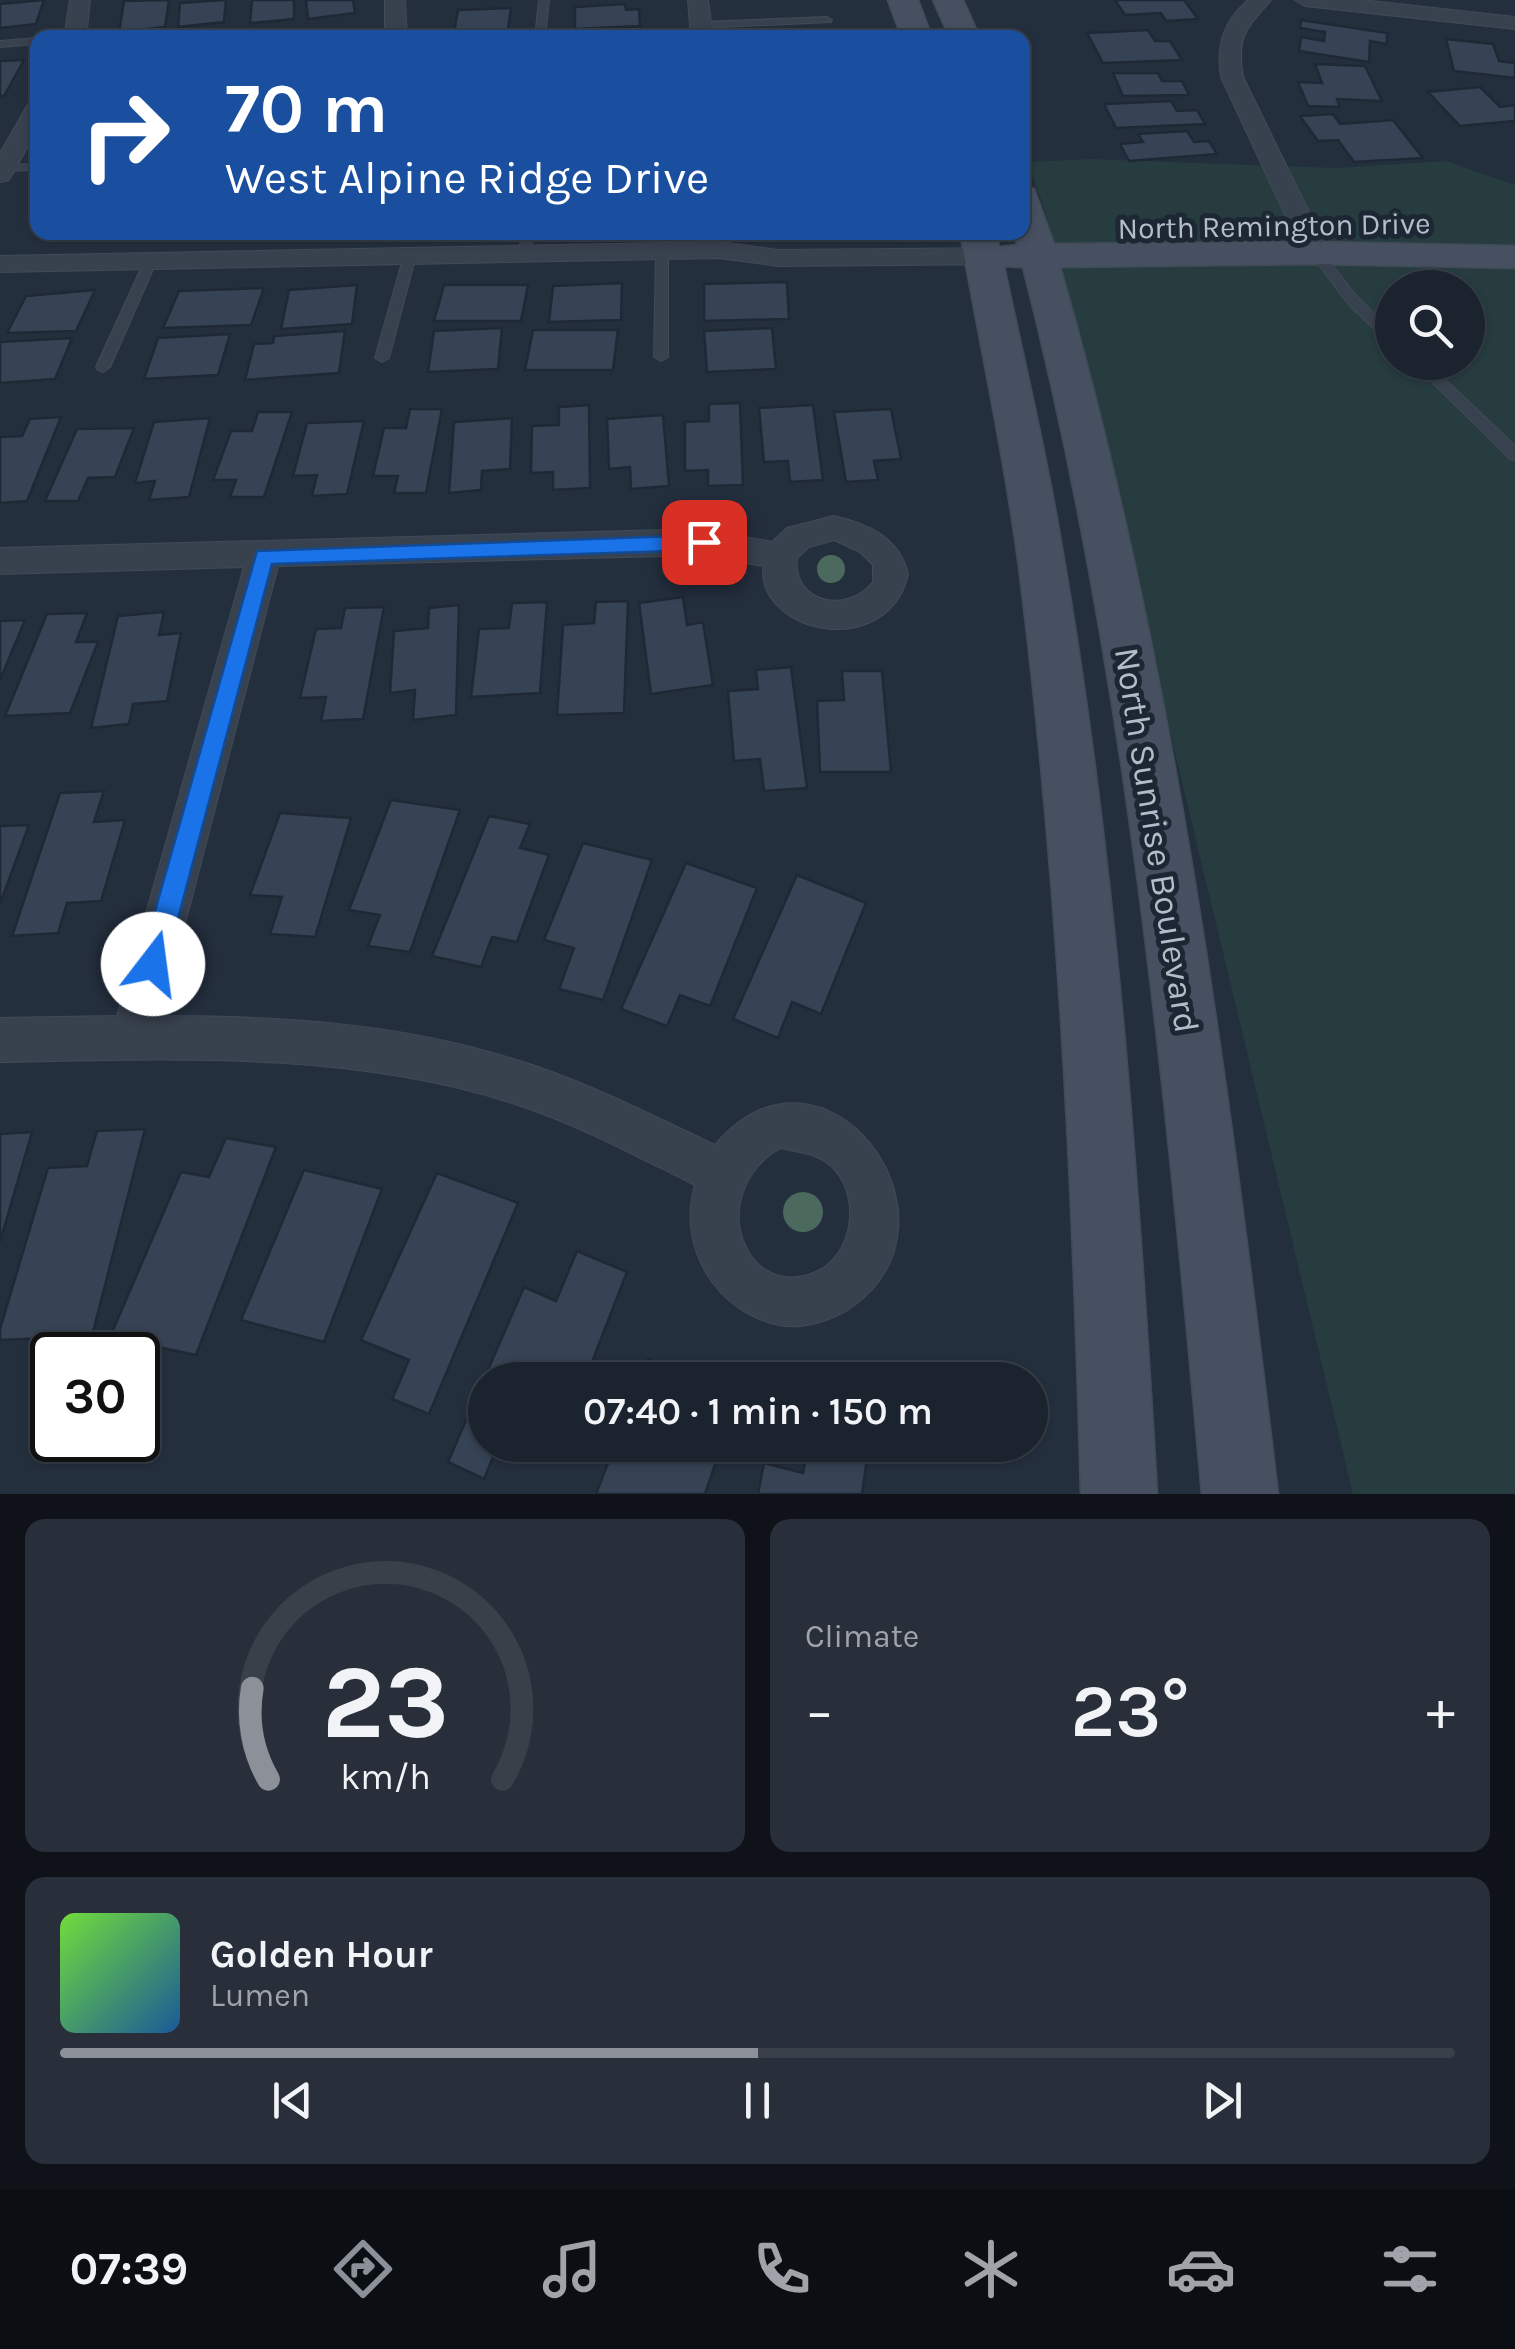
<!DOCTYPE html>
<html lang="en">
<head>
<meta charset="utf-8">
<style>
  :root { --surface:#1b232e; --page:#282f3a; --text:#f1f3f6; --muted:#a0a4aa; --line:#39404a; --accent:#8c9099 }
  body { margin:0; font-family:Karla,sans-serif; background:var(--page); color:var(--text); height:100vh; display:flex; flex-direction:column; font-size:38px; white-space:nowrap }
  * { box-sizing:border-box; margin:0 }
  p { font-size:32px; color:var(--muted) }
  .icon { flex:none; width:55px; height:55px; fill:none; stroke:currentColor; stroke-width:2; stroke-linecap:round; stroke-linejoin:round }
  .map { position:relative; height:1494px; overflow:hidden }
  .panel { display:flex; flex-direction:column; gap:25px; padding:25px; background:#0f1319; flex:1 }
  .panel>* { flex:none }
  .hud { position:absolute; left:30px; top:30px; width:1000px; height:210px; border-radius:20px; box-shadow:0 2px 8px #0004,0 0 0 2px var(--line); background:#1a4fa0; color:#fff; overflow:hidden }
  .tools { position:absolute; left:1375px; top:270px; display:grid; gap:20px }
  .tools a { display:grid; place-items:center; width:110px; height:110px; border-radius:50%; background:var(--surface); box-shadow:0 2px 8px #0004,0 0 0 2px var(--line); font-size:50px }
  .speed { position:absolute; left:30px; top:1332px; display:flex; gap:20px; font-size:50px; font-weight:700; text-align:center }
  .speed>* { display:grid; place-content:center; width:130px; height:130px; border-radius:50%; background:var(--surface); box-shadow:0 2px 8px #0004,0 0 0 2px var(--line); line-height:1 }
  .speed .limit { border:5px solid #111; border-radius:15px; background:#fff; color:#111 }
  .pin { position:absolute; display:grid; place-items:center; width:85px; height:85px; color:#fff; margin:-42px; border-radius:20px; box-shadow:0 5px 15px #0006 }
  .me { position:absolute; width:110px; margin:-55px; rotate:15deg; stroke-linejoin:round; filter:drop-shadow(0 0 8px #0008) }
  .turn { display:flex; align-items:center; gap:35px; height:210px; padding:0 30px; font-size:45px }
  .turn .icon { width:130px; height:130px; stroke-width:2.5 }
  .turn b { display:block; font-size:70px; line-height:85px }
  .big { font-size:75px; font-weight:600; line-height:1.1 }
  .panel .tile { flex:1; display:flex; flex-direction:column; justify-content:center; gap:15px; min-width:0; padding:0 35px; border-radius:20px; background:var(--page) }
  .panel .dial { align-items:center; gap:0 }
  .dial svg { height:260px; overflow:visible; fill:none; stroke:var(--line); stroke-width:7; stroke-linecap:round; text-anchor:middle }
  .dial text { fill:var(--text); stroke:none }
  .song { display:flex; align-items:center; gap:30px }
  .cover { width:120px; height:120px; border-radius:15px; background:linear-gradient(135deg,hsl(100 70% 55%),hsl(210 70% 35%)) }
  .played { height:10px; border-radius:5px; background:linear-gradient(90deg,var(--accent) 50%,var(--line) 50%) }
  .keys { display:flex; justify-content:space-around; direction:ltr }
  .heat { display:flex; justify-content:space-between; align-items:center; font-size:55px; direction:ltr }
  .panel .tiles { flex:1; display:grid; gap:25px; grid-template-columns:1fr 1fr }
  .tile:last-child { grid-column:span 2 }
  .trip { position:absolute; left:468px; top:1362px; width:580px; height:100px; border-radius:50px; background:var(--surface); box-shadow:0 2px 8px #0004,0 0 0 2px var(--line); font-weight:600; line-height:100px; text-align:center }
  .tabs { display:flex; height:160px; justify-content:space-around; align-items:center; background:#0b0e12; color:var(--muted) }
  .tabs .icon { width:70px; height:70px }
  .tabs .selected { color:var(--accent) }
  .tabs b { font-size:45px; color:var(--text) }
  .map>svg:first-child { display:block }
  .green { fill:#263c3f; fill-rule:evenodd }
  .building { fill:#364354; stroke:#1f2835; stroke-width:2.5 }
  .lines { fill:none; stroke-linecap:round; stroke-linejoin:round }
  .lane-casing { stroke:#414a57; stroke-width:2 }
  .street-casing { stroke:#414a57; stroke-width:2 }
  .secondary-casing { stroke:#414a57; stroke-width:3 }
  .lane { fill:#38414e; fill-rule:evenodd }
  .street { fill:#38414e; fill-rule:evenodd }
  .secondary { fill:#465061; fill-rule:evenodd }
  .tree { fill:#4b6a5d }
  .route { fill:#1a73e8; stroke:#114b97; stroke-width:2.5 }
  .labels { text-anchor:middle; stroke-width:10; stroke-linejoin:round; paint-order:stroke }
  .far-street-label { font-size:30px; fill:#b4bcc9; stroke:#1d2633 }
  .street-label { font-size:35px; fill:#b4bcc9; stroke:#1d2633 }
</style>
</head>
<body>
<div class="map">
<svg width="1515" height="1494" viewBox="0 0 1515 1494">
  <rect width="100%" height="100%" fill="#242f3e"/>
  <path class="green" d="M1091,159l244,9 111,-7 69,24v1309h-162l-308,-1283 -17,-49zM1392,288h76v74h-76z"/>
  <g class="building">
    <polygon points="44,0 36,24 0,28 0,4"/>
    <polygon points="169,0 165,27 119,32 124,1"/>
    <polygon points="226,0 224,22 178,27 180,3"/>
    <polygon points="252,0 294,0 294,19 250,23"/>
    <polygon points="306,0 353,0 355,13 308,19"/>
    <polygon points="1115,0 1184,0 1198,19 1166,21 1161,13 1125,15"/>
    <polygon points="625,4 626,10 639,9 640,26 575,29 575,7"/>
    <polygon points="511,8 508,30 454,32 458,10"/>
    <polygon points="1301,20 1387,33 1387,44 1370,41 1369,62 1299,51 1301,37 1324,41 1325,32 1300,28"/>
    <polygon points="1148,30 1155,41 1170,41 1182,60 1103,63 1087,33"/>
    <polygon points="1446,39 1493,44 1499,61 1515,63 1515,78 1454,71"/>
    <polygon points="24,60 4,96 0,96 0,61"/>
    <polygon points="1315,64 1365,66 1382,101 1337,99 1340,107 1308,106 1298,82 1322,83"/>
    <polygon points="1113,73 1158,73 1162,81 1182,81 1189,95 1123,96"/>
    <polygon points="1480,87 1500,107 1515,105 1515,121 1460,126 1428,92"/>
    <polygon points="1171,101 1177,111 1197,110 1205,124 1116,128 1104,104"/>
    <polygon points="1333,114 1340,124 1393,120 1423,158 1354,162 1338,140 1318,141 1300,116"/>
    <polygon points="1187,131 1194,142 1209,141 1217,154 1129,161 1120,144 1143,142 1138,134"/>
    <polygon points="787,282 789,319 704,321 704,284"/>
    <polygon points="622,283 621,320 549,322 553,286"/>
    <polygon points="357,285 352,324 281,329 289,290"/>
    <polygon points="444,285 528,285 521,321 434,321"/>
    <polygon points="264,288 251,325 163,328 179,291"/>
    <polygon points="95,290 76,331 7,333 26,296"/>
    <polygon points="502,328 498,369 428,372 434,331"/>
    <polygon points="772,328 776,369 707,372 704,331"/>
    <polygon points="533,330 618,330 613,370 525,370"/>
    <polygon points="345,331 339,373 245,380 254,344 273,343 274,336"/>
    <polygon points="230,334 218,375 144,379 158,338"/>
    <polygon points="72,338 55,379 0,383 0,342"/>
    <polygon points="740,403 743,485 708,486 708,470 685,471 685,422 709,421 709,404"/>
    <polygon points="589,405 590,488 553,490 553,472 531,473 532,426 559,425 559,407"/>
    <polygon points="813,405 823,480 790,482 788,461 764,462 759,408"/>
    <polygon points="410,409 442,409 426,493 394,493 398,476 373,476 384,428 406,428"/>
    <polygon points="891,409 901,459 874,461 878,480 846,482 834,412"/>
    <polygon points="258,412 292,412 264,497 230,497 236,480 213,480 231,431 252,431"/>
    <polygon points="663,415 669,486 631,489 630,467 609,469 607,419"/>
    <polygon points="61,417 27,501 0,503 0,437 22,436 30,419"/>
    <polygon points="210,418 189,497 149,500 155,481 135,483 154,422"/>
    <polygon points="512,418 510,469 482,471 481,490 449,493 454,422"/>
    <polygon points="364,421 347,494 312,496 317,475 293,476 307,423"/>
    <polygon points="134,428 115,477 88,478 78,501 45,501 77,429"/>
    <polygon points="683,597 687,625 703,622 713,685 651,694 639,603"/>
    <polygon points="628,601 624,713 557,715 563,625 594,623 596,602"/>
    <polygon points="547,602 540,693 471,697 479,629 509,628 512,603"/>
    <polygon points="459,605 456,715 413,720 415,690 390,693 394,631 428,628 429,608"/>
    <polygon points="384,607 363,719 321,721 326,697 300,698 316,629 341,628 345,608"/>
    <polygon points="164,612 159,635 181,633 167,701 133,704 129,724 91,728 118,616"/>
    <polygon points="87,613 76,642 98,642 70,713 5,716 47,614"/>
    <polygon points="25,620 0,680 0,621"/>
    <polygon points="791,667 807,788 764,791 760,759 734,761 728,691 758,689 756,670"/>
    <polygon points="842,671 882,671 891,772 820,772 817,701 844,700"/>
    <polygon points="104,791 94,822 125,820 101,901 67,903 58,933 12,936 60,793"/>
    <polygon points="391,800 460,810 410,952 368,946 380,915 349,910"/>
    <polygon points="280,813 351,818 315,937 270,934 282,897 250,895"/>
    <polygon points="489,816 530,824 520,848 549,855 517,942 492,937 481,967 432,956"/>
    <polygon points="29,825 0,904 0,826"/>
    <polygon points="583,843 652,860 603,1000 559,989 574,948 544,940"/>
    <polygon points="686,863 757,888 710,1006 680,995 667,1026 621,1009"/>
    <polygon points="797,875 866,903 821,1014 792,1002 778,1038 733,1019"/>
    <polygon points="145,1129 92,1336 0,1340 0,1329 48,1168 87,1166 97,1131"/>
    <polygon points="32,1132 0,1242 0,1134"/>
    <polygon points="226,1138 276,1147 196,1355 110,1337 181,1172 209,1177"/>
    <polygon points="304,1170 382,1189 324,1342 241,1320"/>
    <polygon points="437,1173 518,1203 429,1414 392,1399 409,1360 361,1340"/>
    <polygon points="577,1251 627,1272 585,1380 485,1380 485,1445 498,1445 484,1479 448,1462 524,1287 556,1301"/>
    <polygon points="648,1359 693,1380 640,1380"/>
    <polygon points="615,1445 688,1445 717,1459 705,1494 596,1494"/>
    <polygon points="808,1445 869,1445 862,1494 758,1494 764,1463 803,1473"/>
  </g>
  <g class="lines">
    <defs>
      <g id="lane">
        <polygon points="539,0 549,0 545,38 535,38"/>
        <polygon points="827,17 832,20 831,22 701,28 696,25 701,22"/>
        <polygon points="401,29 402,31 397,34 265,38 270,35"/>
        <polygon points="38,38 38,44 0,47 0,41"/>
        <polygon points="38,164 38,170 0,171 0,165"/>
        <polygon points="521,232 533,232 530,256 520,253"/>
        <polygon points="662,247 668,251 668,357 661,361 654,357 656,251"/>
        <polygon points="1316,249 1320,250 1359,299 1392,331 1392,342 1387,341 1349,305 1310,253"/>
        <polygon points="410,251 416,255 389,358 382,362 375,358 404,255"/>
        <polygon points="151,256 157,260 110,367 103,372 98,370 96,367 145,260"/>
        <polygon points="1412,362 1427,362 1515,446 1515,460 1510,459"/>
      </g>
      <g id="street">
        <polygon points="70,0 90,0 86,38 64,38"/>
        <polygon points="385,0 405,0 407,38 385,38"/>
        <polygon points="688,0 708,0 713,38 691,38"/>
        <path d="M1248,0h23c-25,29 -35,36 -28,77l86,176 -4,6 -9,2 -13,-8 -82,-176c-5,-32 2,-55 27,-77z"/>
        <polygon points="1295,0 1362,0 1515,17 1515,29 1305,6"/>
        <polygon points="38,99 38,128 9,180 0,182 0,153 30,101"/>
        <polygon points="719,242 778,250 1009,248 1022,256 1009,264 778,266 719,258 0,272 0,256"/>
        <path d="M834,516c34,8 65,21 74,58 -19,86 -150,62 -145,-8l-59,-11 -426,11 -117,450c117,0 237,7 349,42 71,21 138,55 205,87 109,-129 261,74 137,162 -19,13 -49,23 -73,18 -63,-14 -102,-77 -84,-140 -59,-29 -118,-61 -180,-81 -165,-54 -345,-45 -515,-42v-44l117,-2 127,-449 -244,7v-26l704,-19 68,13 15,-14zM834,540l26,12 13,13v17c-26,33 -81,21 -76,-24l12,-11zM780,1148c20,4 42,6 56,23 24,28 17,83 -18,100 -72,34 -116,-76 -38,-123z"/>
      </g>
      <g id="secondary">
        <polygon points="888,0 918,0 932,38 902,38"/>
        <polygon points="933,0 963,0 980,38 950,38"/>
        <path d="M1022,186l12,3 20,55 262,-2 199,4v22l-199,-4 -256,3c116,401 168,814 218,1227h-76c-37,-412 -76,-825 -179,-1227l-19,-1c18,86 39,172 54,259 57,320 80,645 99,969h-76c-8,-310 -23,-619 -62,-927 -15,-112 -39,-223 -59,-335h36l3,15 18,-2 -3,-13h8z"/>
      </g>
    </defs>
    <use href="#lane" class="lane-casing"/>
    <use href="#street" class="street-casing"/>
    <use href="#secondary" class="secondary-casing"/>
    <use href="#lane" class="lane"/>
    <use href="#street" class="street"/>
    <use href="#secondary" class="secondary"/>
  </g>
  <g class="tree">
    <circle cx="831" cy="569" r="14"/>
    <circle cx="803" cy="1212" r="20"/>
  </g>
  <polygon class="route" points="704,535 713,542 704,550 272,564 166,964 162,972 153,976 144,972 140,964 257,551"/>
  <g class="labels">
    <g class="far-street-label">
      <text transform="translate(1274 226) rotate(-1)" y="10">North Remington Drive</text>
    </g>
    <g class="street-label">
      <text transform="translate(1157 840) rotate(81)" y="12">North Sunrise Boulevard</text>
    </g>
  </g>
</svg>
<div class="tools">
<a><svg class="icon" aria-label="search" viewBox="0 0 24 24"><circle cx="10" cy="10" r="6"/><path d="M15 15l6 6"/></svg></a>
</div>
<div class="speed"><div class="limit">30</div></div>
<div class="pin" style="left:704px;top:542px;background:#d93025"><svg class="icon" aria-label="arrive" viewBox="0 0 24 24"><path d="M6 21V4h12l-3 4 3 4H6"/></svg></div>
<svg class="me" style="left:153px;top:964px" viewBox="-20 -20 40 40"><circle r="19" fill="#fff"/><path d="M0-13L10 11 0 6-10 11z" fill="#1a73e8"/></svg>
<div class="trip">07:40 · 1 min · 150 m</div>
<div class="hud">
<div class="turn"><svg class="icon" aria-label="right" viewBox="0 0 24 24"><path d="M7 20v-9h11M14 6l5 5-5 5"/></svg><div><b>70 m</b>West Alpine Ridge Drive</div></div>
</div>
</div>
<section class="panel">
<div class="tiles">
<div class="tile dial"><svg viewBox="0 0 100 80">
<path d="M14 69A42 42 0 1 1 86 69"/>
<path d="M14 69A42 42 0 0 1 9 41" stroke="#8c9099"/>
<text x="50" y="56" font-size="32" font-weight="700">23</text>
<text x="50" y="72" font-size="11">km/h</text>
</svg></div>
<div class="tile"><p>Climate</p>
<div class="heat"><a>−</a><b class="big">23°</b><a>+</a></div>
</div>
<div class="tile">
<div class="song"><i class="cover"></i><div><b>Golden Hour</b><p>Lumen</p></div></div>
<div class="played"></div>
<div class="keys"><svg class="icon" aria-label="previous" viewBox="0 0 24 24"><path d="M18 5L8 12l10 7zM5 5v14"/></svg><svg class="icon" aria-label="pause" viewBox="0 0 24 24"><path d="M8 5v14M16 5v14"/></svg><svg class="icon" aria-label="next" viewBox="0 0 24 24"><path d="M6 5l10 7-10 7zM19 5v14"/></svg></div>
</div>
</div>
</section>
<nav class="tabs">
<b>07:39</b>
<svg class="icon selected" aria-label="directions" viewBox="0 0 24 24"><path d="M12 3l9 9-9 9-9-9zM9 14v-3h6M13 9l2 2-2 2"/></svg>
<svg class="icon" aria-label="music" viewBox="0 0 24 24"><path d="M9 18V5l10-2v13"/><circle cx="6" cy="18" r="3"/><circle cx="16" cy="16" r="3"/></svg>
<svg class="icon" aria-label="phone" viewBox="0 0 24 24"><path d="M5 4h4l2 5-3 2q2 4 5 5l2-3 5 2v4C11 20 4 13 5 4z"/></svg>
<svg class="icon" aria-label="climate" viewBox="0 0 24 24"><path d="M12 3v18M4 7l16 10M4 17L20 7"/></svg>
<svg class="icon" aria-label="car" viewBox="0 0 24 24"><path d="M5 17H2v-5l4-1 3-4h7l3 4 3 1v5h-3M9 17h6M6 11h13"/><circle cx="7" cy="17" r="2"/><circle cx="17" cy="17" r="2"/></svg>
<svg class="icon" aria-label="filters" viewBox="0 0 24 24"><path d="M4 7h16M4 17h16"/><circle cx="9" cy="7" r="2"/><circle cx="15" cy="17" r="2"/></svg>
</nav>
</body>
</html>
